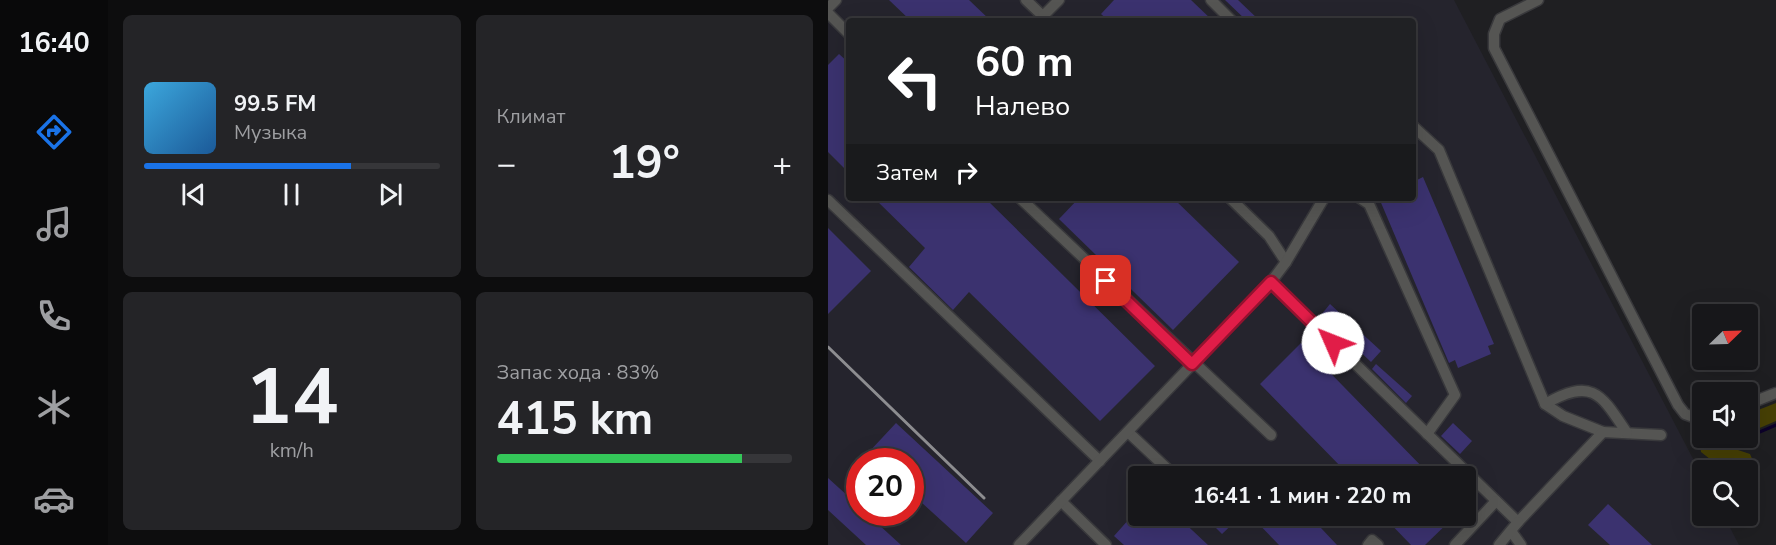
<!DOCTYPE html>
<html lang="ru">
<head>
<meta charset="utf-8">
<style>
  :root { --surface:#17171a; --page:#242427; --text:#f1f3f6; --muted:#9e9fa2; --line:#363639; --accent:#1a73e8 }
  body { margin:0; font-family:"Nunito Sans",sans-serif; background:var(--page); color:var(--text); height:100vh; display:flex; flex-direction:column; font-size:22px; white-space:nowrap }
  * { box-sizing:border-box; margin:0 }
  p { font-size:20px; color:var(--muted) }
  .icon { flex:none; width:33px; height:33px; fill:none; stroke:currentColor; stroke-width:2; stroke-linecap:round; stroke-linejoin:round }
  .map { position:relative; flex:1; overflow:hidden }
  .panel { display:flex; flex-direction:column; gap:15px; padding:15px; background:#0d0d0e; width:720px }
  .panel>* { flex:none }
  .guide { position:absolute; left:18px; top:18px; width:570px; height:183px; border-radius:6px; box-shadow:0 6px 24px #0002,0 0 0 2px var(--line); background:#202124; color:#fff; overflow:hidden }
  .needle { width:39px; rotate:67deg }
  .tools { position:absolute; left:864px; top:304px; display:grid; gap:12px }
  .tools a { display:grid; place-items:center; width:66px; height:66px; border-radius:6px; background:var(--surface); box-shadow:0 6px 24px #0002,0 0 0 2px var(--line); font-size:30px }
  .speed { position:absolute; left:18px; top:448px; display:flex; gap:12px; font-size:30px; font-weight:700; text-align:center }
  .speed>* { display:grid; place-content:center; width:78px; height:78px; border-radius:50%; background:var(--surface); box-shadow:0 6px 24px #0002,0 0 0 2px var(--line); line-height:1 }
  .speed .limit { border:9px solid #d22; background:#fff; color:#111 }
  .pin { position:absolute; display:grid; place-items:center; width:51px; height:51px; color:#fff; margin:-26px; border-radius:12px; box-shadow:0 3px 9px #0006 }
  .me { position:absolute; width:66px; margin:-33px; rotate:314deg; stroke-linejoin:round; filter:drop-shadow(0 0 4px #0008) }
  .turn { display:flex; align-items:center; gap:21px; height:126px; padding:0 30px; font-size:27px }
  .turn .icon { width:78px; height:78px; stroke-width:2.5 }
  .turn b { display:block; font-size:42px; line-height:51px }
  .then { display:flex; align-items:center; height:57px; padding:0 30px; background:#0003; gap:12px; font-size:22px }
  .big { font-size:45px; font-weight:700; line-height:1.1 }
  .panel .tile { flex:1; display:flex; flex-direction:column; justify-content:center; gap:9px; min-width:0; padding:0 21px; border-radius:9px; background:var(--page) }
  .panel .dial { align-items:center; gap:0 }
  .dial b { font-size:78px; line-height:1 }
  .song { display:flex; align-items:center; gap:18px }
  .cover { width:72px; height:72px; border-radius:9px; background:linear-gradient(135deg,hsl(200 70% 55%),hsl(210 70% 35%)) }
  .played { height:6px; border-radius:3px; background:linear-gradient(90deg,var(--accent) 70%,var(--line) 70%) }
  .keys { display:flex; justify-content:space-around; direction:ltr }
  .heat { display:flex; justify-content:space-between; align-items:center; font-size:33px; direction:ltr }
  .charge { height:9px; border-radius:4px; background:linear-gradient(90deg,#34c759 83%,var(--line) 0) }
  .panel .tiles { flex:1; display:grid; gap:15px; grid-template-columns:repeat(2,1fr) }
  .trip { position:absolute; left:300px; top:466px; width:348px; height:60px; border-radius:6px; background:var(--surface); box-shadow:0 6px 24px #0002,0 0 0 2px var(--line); font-weight:700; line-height:60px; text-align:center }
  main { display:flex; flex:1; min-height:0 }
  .dock { display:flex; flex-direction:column; width:108px; justify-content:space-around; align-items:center; background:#09090a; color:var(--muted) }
  .dock .icon { width:42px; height:42px }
  .dock .selected { color:var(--accent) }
  .dock b { font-size:27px; color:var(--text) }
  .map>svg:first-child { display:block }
  .built { fill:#25242d; fill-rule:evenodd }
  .green { fill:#474005 }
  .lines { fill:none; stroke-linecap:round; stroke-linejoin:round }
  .stream { stroke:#0c012a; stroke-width:3 }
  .building { fill:#3b326f }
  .minor-casing { stroke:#39393c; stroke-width:13 }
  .minor { stroke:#555553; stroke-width:10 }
  .rail { stroke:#8d8d90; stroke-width:3 }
  .route-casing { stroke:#92132f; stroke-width:15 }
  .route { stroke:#e11d48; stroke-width:10 }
</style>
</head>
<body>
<main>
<nav class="dock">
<b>16:40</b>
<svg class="icon selected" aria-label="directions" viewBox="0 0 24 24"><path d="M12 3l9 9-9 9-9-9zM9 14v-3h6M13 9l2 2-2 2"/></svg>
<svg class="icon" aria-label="music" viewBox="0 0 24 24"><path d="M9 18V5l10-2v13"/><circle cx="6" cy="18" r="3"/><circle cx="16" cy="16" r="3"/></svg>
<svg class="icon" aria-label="phone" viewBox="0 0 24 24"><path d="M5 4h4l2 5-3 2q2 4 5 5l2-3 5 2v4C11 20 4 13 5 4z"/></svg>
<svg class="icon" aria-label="climate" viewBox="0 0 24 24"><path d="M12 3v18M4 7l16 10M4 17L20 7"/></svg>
<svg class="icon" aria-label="car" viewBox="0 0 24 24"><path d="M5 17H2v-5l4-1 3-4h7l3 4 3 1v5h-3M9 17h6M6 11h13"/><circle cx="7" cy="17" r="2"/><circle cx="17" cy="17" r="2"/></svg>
</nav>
<section class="panel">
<div class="tiles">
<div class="tile">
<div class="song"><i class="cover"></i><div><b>99.5 FM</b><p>Музыка</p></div></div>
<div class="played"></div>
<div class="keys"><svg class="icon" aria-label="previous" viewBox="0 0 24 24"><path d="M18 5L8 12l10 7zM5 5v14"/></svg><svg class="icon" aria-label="pause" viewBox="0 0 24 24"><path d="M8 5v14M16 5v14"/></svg><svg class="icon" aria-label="next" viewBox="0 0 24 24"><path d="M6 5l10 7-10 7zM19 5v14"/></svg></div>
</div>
<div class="tile"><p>Климат</p>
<div class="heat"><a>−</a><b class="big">19°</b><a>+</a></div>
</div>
<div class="tile dial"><b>14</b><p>km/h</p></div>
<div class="tile"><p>Запас хода · 83%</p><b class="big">415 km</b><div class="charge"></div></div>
</div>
</section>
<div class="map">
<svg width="948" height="545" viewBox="0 0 948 545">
  <rect width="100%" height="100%" fill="#1f1f22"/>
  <path class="built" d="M0,0h626l248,476v40h22l15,29h-911zM21,21h564v177h-564zM32,462h50v51h-50zM310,477h328v39h-328z"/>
  <g class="green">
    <polygon points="948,403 948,421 920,433 920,414"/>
    <polygon points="874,432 874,438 909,438 903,441 901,447 922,454 925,461 920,466 891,466 873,452 871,439"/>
  </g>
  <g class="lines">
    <polyline class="stream" points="920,437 948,425"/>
  </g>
  <g class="building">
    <polygon points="61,0 141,0 163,21 83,21"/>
    <polygon points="286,0 363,0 385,21 281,21 273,14"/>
    <polygon points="397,0 410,0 432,21 419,21"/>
    <polygon points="11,54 21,63 20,172 0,152 0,65"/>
    <polygon points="595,177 666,344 660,346 663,354 630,368 627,360 621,363 551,198 585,198 585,182"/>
    <polygon points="46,198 157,198 327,366 272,421 141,292 125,310 81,267 97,248"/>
    <polygon points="251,198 345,198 411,262 345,330 231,219"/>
    <polygon points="0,228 43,271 0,314"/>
    <polygon points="502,304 553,351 543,362 493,315"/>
    <polygon points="473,343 604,477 510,477 517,471 432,384"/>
    <polygon points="548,364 584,396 578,403 544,369"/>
    <polygon points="68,423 165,513 138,543 82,492 82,462 49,462 40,453"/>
    <polygon points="625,423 644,441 632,454 613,436"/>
    <polygon points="0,478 32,507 32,513 38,513 73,545 38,545 0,510"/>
    <polygon points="780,504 824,545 782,545 760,525"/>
    <polygon points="310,509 310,516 349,516 380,545 296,545 286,536"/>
    <polygon points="376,516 413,516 394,534"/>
    <polygon points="423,516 506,516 493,528 509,545 451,545"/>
    <polygon points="555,516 627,516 597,545 583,545"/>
  </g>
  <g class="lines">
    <defs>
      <g id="minor">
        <polyline points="198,0 220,21"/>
        <polyline points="383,0 404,21"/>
        <polyline points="710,0 672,19 666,34 666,48 850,405 857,414 874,420"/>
        <polyline points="0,8 8,0"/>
        <polyline points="0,13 21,34"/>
        <polyline points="215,16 231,0"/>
        <polyline points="585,126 611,150 717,404 735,416 775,432"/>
        <polyline points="192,198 443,435"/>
        <polyline points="402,198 441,236 458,262"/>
        <polyline points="532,198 541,204 627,395 599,434"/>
        <polyline points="0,200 272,461"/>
        <polyline points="443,282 690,522 775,432 833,435"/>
        <path d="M717,404c48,-27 56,-10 82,29"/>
        <polyline points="920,404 948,393"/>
        <polyline points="300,432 348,477"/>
        <polyline points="233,501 278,545"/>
        <polyline points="683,531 693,545"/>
        <polyline points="191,545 443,282 458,262 496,198"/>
        <polyline points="540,545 544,540 550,545"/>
        <polyline points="627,545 668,501"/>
        <polyline points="671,545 690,522"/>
      </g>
    </defs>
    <use href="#minor" class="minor-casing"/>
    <use href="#minor" class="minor"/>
    <polyline class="rail" points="0,347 156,498"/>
  </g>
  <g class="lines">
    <defs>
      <polyline id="route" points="278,281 364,364 443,282 505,343"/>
    </defs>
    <use href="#route" class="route-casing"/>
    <use href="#route" class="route"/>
  </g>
</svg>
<div class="tools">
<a><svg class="needle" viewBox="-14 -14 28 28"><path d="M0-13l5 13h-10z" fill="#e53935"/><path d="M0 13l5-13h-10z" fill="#9e9fa2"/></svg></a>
<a><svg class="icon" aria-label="sound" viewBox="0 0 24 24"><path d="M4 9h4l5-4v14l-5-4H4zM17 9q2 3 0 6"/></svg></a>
<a><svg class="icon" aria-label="search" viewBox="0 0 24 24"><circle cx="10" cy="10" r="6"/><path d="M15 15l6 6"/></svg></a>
</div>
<div class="speed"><div class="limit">20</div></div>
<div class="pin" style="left:278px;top:281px;background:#d93025"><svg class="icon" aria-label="arrive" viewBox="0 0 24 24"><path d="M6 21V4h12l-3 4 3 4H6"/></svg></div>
<svg class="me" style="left:505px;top:343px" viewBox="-20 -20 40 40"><circle r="19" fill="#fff"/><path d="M0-13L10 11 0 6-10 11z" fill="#e11d48"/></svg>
<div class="trip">16:41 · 1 мин · 220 m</div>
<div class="guide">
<div class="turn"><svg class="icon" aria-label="left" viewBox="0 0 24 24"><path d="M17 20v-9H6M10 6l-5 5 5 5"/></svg><div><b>60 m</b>Налево</div></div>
<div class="then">Затем<svg class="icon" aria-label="right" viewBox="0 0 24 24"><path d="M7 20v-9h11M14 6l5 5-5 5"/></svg></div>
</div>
</div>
</main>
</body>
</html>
